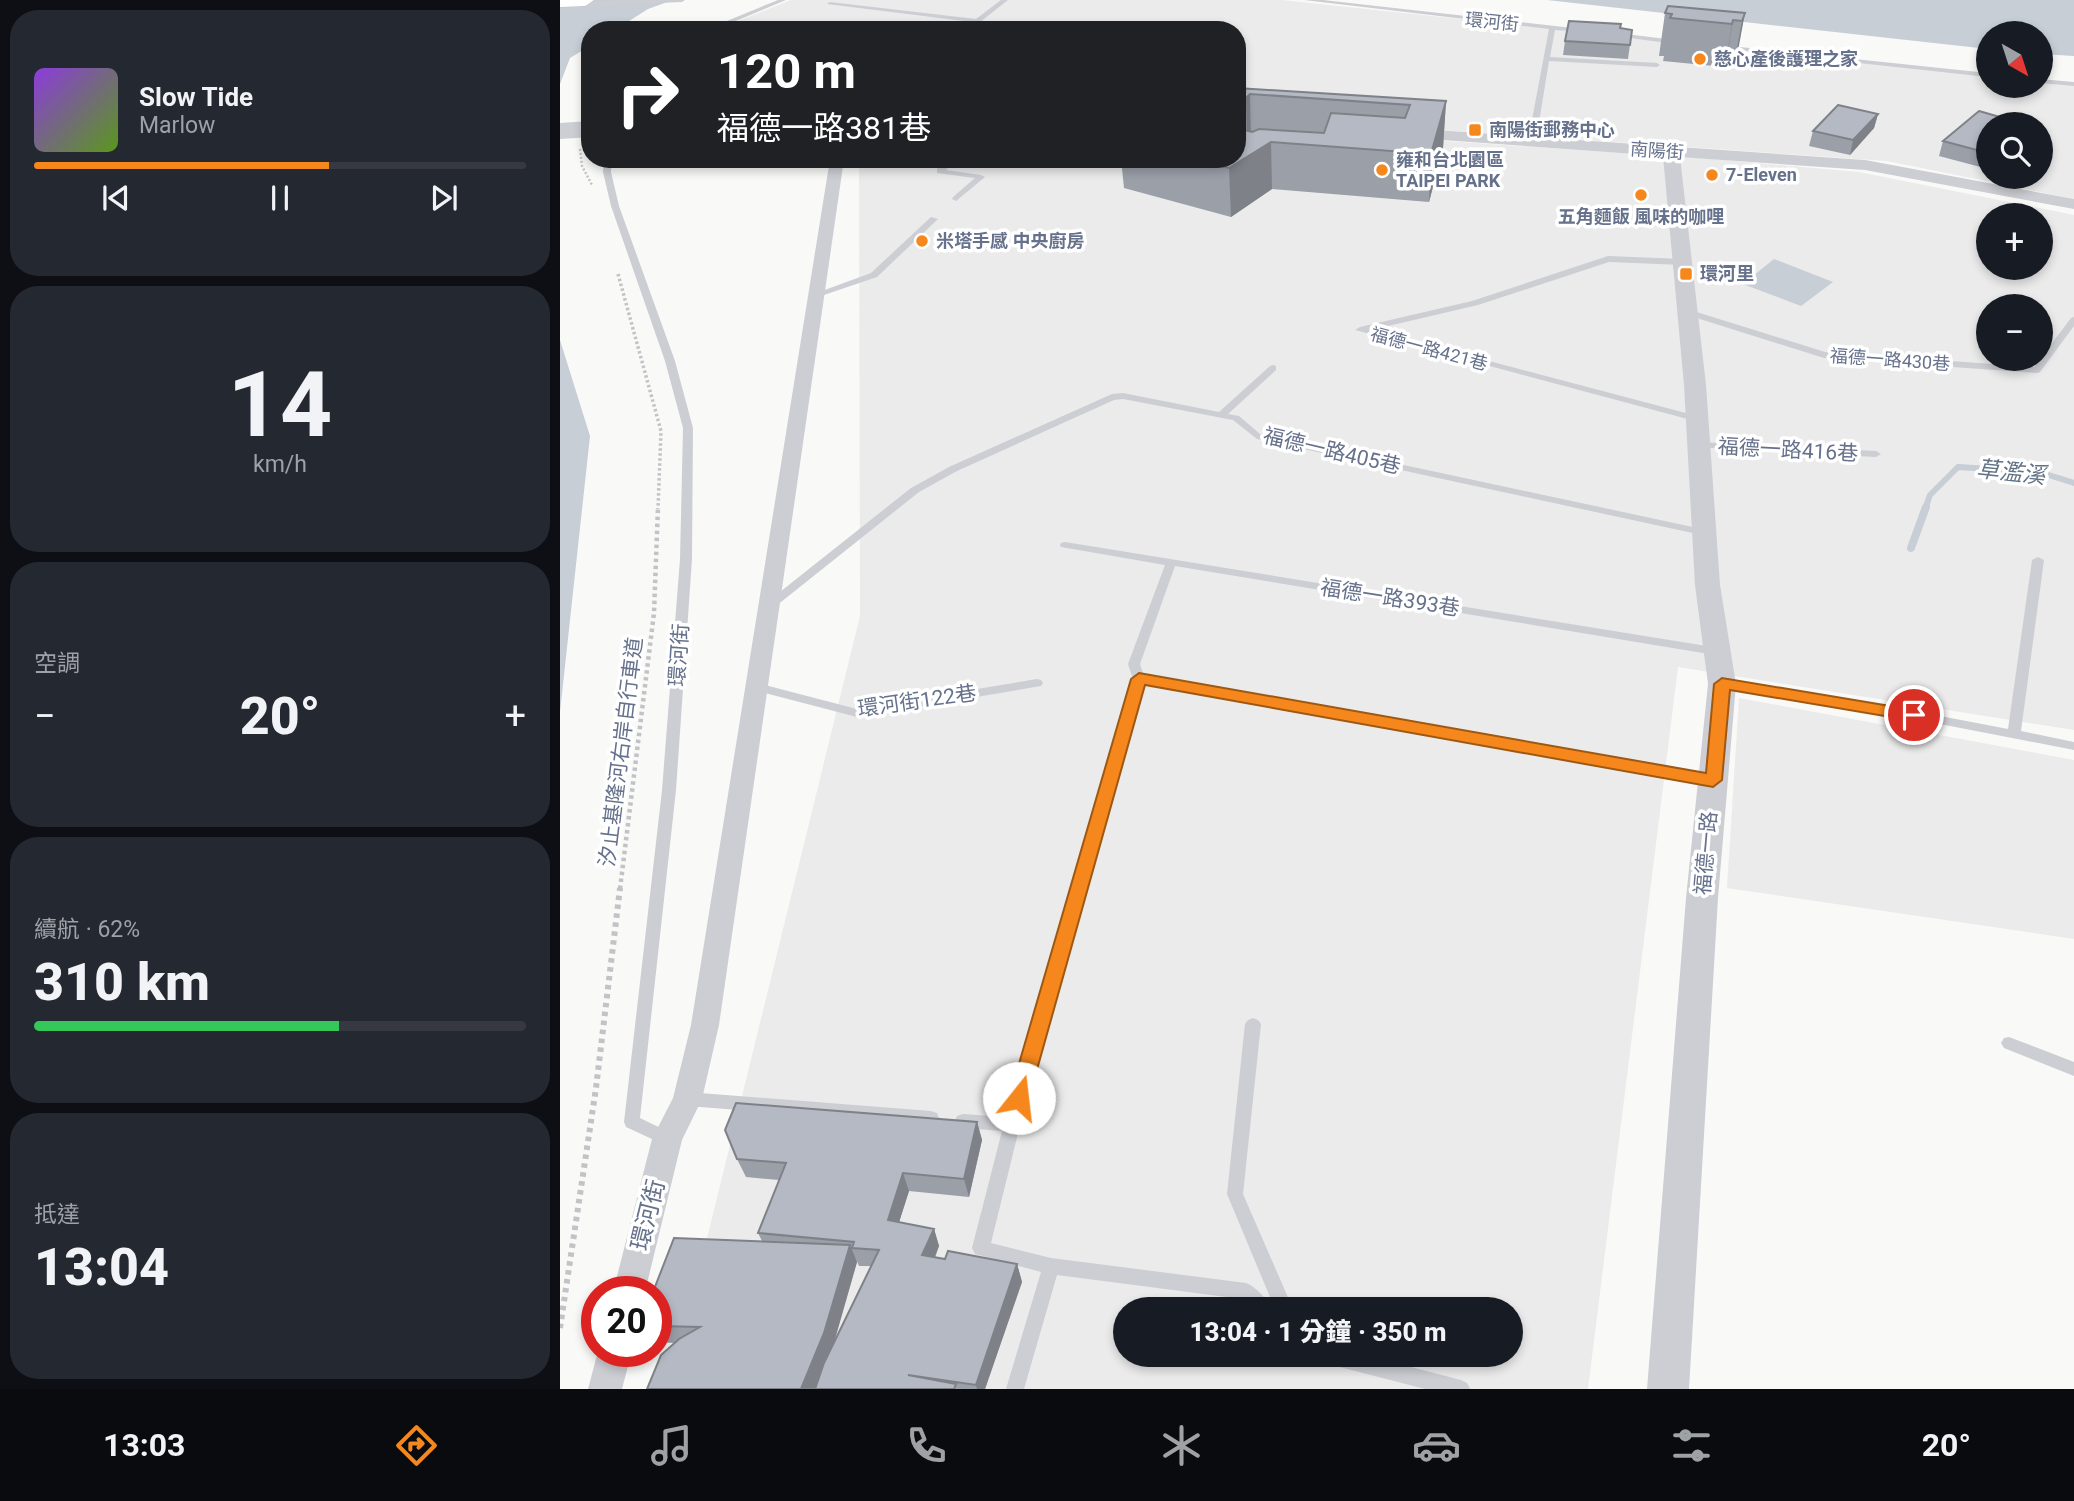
<!DOCTYPE html>
<html lang="zh-TW">
<head>
<meta charset="utf-8">
<style>
  :root { --surface:#171b24; --page:#242831; --text:#f1f3f6; --muted:#9ea1a6; --line:#363941; --accent:#f5871c }
  body { margin:0; font-family:Roboto,"Noto Sans TC",sans-serif; background:var(--page); color:var(--text); height:100vh; display:flex; flex-direction:column; font-size:26px; white-space:nowrap }
  * { box-sizing:border-box; margin:0 }
  p { font-size:23px; color:var(--muted) }
  .icon { flex:none; width:38px; height:38px; fill:none; stroke:currentColor; stroke-width:2; stroke-linecap:round; stroke-linejoin:round }
  .map { position:relative; flex:1; overflow:hidden }
  .panel { display:flex; flex-direction:column; gap:10px; padding:10px; background:#0d0f14; width:560px }
  .panel>* { flex:none }
  .hud { position:absolute; left:21px; top:21px; width:665px; height:147px; border-radius:28px; box-shadow:0 4px 10px #0003; background:#202124; color:#fff; overflow:hidden }
  .needle { width:46px; rotate:141deg }
  .tools { position:absolute; left:1416px; top:21px; display:grid; gap:14px }
  .tools a { display:grid; place-items:center; width:77px; height:77px; border-radius:50%; background:var(--surface); box-shadow:0 4px 10px #0003; font-size:35px }
  .speed { position:absolute; left:21px; top:1276px; display:flex; gap:14px; font-size:35px; font-weight:700; text-align:center }
  .speed>* { display:grid; place-content:center; width:91px; height:91px; border-radius:50%; background:var(--surface); box-shadow:0 4px 10px #0003; line-height:1 }
  .speed .limit { border:10px solid #d22; background:#fff; color:#111 }
  .pin { position:absolute; display:grid; place-items:center; width:60px; height:60px; color:#fff; margin:-30px; border:4px solid #fff; border-radius:50%; box-shadow:0 2px 7px #0007 }
  .me { position:absolute; width:77px; margin:-38px; rotate:16deg; stroke-linejoin:round; filter:drop-shadow(0 0 5px #0008) }
  .turn { display:flex; align-items:center; gap:24px; height:147px; padding:0 21px; font-size:32px }
  .turn .icon { width:91px; height:91px; stroke-width:2.5 }
  .turn b { display:block; font-size:49px; line-height:60px }
  .big { font-size:52px; font-weight:800; line-height:1.1 }
  .panel .tile { flex:1; display:flex; flex-direction:column; justify-content:center; gap:10px; min-width:0; padding:0 24px; border-radius:28px; background:var(--page) }
  .panel .dial { align-items:center; gap:0 }
  .dial b { font-size:91px; line-height:1 }
  .song { display:flex; align-items:center; gap:21px }
  .cover { width:84px; height:84px; border-radius:10px; background:linear-gradient(135deg,hsl(270 70% 55%),hsl(90 70% 35%)) }
  .played { height:7px; border-radius:4px; background:linear-gradient(90deg,var(--accent) 60%,var(--line) 60%) }
  .keys { display:flex; justify-content:space-around; direction:ltr }
  .heat { display:flex; justify-content:space-between; align-items:center; font-size:38px; direction:ltr }
  .charge { height:10px; border-radius:5px; background:linear-gradient(90deg,#34c759 62%,var(--line) 0) }
  .trip { position:absolute; left:553px; top:1297px; width:410px; height:70px; border-radius:35px; background:var(--surface); box-shadow:0 4px 10px #0003; font-weight:800; line-height:70px; text-align:center }
  .tabs { display:flex; height:112px; justify-content:space-around; align-items:center; background:#090b0e; color:var(--muted) }
  .tabs .icon { width:49px; height:49px }
  .tabs .on { color:var(--accent) }
  .tabs b { font-size:32px; color:var(--text) }
  main { display:flex; flex:1; min-height:0 }
  .map>svg:first-child { display:block }
  .built { fill:#eaebea; fill-rule:evenodd }
  .water { fill:#c8ced6 }
  .lines { fill:none; stroke-linecap:round; stroke-linejoin:round }
  .stream-far1 { stroke:#c8ced6; stroke-width:6 }
  .stream { stroke:#c8ced6; stroke-width:8 }
  .primary-casing { stroke:#bdbfc5; stroke-width:1 }
  .path-far3 { stroke:#c1c3c6; stroke-width:2.5; stroke-dasharray:2 2; stroke-linecap:butt }
  .path-far2 { stroke:#c1c3c6; stroke-width:3.5; stroke-dasharray:2.5 2.5; stroke-linecap:butt }
  .path-far1 { stroke:#c1c3c6; stroke-width:4.5; stroke-dasharray:3.5 3.5; stroke-linecap:butt }
  .path { stroke:#c1c3c6; stroke-width:6; stroke-dasharray:4.5 4.5; stroke-linecap:butt }
  .service { fill:#ccced3; fill-rule:evenodd }
  .minor { fill:#ccced3; fill-rule:evenodd }
  .tertiary { fill:#ccced3; fill-rule:evenodd }
  .primary { fill:#fff; fill-rule:evenodd }
  .tertiary-bridge { stroke:#ccced3; stroke-width:16 }
  .wall { fill:#9b9fa8; fill-rule:evenodd }
  .shaded-wall { fill:#7e8288 }
  .building { fill:#b4b9c3; stroke:#7e8288; stroke-width:2 }
  .route { fill:#f5871c; stroke:#9f5812; stroke-width:2 }
  .poi-dot { fill:#f5871c; stroke:#fff; stroke-width:2.5 }
  .labels { text-anchor:middle; stroke-width:7; stroke-linejoin:round; paint-order:stroke }
  .far-street-label { font-size:18px; fill:#66718c; stroke:#fff }
  .far-poi-label { font-size:18px; font-weight:bold; fill:#66718c; stroke:#fff; text-anchor:start }
  .street-label { font-size:21px; fill:#66718c; stroke:#fff }
  .water-label { font-size:23px; font-style:italic; fill:#627386; stroke:#fff }
  .near-street-label { font-size:24px; fill:#66718c; stroke:#fff }
</style>
</head>
<body>
<main>
<section class="panel">
<div class="tile">
<div class="song"><i class="cover"></i><div><b>Slow Tide</b><p>Marlow</p></div></div>
<div class="played"></div>
<div class="keys"><svg class="icon" aria-label="previous" viewBox="0 0 24 24"><path d="M18 5L8 12l10 7zM5 5v14"/></svg><svg class="icon" aria-label="pause" viewBox="0 0 24 24"><path d="M8 5v14M16 5v14"/></svg><svg class="icon" aria-label="next" viewBox="0 0 24 24"><path d="M6 5l10 7-10 7zM19 5v14"/></svg></div>
</div>
<div class="tile dial"><b>14</b><p>km/h</p></div>
<div class="tile"><p>空調</p>
<div class="heat"><a>−</a><b class="big">20°</b><a>+</a></div>
</div>
<div class="tile"><p>續航 · 62%</p><b class="big">310 km</b><div class="charge"></div></div>
<div class="tile"><p>抵達</p><b class="big">13:04</b></div>
</section>
<div class="map">
<svg width="1514" height="1389" viewBox="0 0 1514 1389">
  <rect width="100%" height="100%" fill="#f9faf7"/>
  <g class="built">
    <path d="M231,0h491l706,75v11h52l1,-5 33,4v114l-187,-38 -650,-45v-86h-522zM1428,124h52v53h-52z"/>
    <path d="M677,127l477,32 145,13 215,43v515l-396,-63 -90,722h-918l190,-773 -1,-457h378zM1428,215h52v53h-52zM1428,306h52v53h-52zM565,1309h385v45h-385z"/>
    <polygon points="1179,698 1514,760 1514,939 1167,888"/>
  </g>
  <g class="water">
    <polygon points="0,0 113,0 88,9 55,30 30,30 30,46 10,58 0,84"/>
    <polygon points="987,0 1514,0 1514,56 1481,54 1480,33 1428,33 1428,49"/>
    <polygon points="1214,259 1273,282 1241,306 1183,284"/>
    <polygon points="0,340 30,436 0,712"/>
  </g>
  <g class="lines">
    <polyline class="stream-far1" points="1365,509 1370,495 1398,467 1479,472 1514,483"/>
    <polyline class="stream" points="1351,548 1366,507"/>
    <defs>
      <polygon id="primary" points="0,0 34,0 25,6 0,7"/>
    </defs>
    <use href="#primary" class="primary-casing"/>
    <polyline class="path-far3" points="20,149 22,166 32,185"/>
    <polyline class="path-far2" points="58,274 101,431 98,509"/>
    <polyline class="path-far1" points="60,889 94,613 98,507"/>
    <polyline class="path" points="0,1328 36,1088 60,888"/>
    <g class="service">
      <polygon points="77,0 125,0 122,2 0,7 0,3"/>
      <polygon points="218,0 226,0 154,30 145,30"/>
      <polygon points="441,0 448,0 410,30 403,30 412,22 267,4 270,2 416,19"/>
      <polygon points="744,0 763,0 1022,29 1024,30 1024,32 995,30 990,57 1097,63 1100,65 1097,67 989,61 976,141 972,143 968,141 989,29"/>
      <polygon points="1057,33 1115,40 1118,42 1115,44 1055,36 1054,35"/>
      <polygon points="1161,45 1428,73 1428,77 1159,48 1158,47"/>
      <polygon points="1480,79 1514,82 1514,86 1480,83"/>
      <polygon points="44,159 52,159 51,172 59,206 115,361 133,428 132,559 116,790 80,1118 113,1134 115,1139 113,1144 107,1146 66,1127 64,1122 102,790 120,559 123,428 105,361 51,206 43,172"/>
      <polygon points="388,159 397,159 386,170 421,175 425,177 396,201 392,199 393,197 415,178 377,173 377,169"/>
      <polygon points="525,159 534,159 528,163 525,163"/>
      <polygon points="371,217 378,219 317,277 258,297 251,295 311,273"/>
      <polygon points="1048,256 1123,259 1127,262 1123,265 1049,262 918,305 811,330 1141,417 1141,421 1135,421 795,330 800,327 912,301"/>
      <polygon points="1127,309 1265,352 1474,367 1511,318 1514,317 1514,326 1480,372 1477,373 1264,358 1124,314 1124,310"/>
      <polygon points="713,365 716,366 716,370 668,414 679,416 700,434 1142,529 1147,532 1142,535 697,439 673,420 563,399 554,400 397,471 359,492 216,606 212,607 206,603 351,488 389,467 552,394 563,393 659,412 710,366"/>
      <polygon points="1139,442 1316,451 1321,454 1316,457 1135,447 1135,443"/>
      <path d="M505,542l654,106 2,3 -2,3 -4,1 -540,-89 -35,98 4,12 569,100 5,2 2,3 -2,3 -5,2 -569,-102 -124,441 -29,118 60,15 195,25c10,4 21,16 26,26h-21l-9,-10 -185,-24 -33,114h-18l35,-117 -66,-18 -3,-6 30,-117 -39,-3 -6,-2 -2,-5 2,-5 6,-2 43,3 127,-438 -5,-15 37,-99 -104,-18 -1,-2 1,-2z"/>
      <polygon points="1478,557 1484,560 1461,731 1514,742 1514,750 1354,719 1162,688 1156,684 1162,680 1354,711 1448,729 1472,560"/>
      <polygon points="477,679 481,680 483,683 481,686 297,717 193,690 191,687 197,683 297,709"/>
      <polygon points="693,1018 698,1020 701,1024 683,1194 733,1309 715,1309 667,1194 685,1024 688,1020"/>
      <polygon points="1449,1037 1514,1062 1514,1076 1444,1048 1441,1043 1444,1038"/>
      <polygon points="127,1092 371,1111 377,1113 379,1118 377,1123 371,1125 127,1106 121,1104 119,1099 121,1094"/>
      <polygon points="755,1354 801,1354 901,1380 907,1383 910,1389 865,1389 764,1363 758,1360"/>
    </g>
    <g class="minor">
      <polygon points="270,159 284,159 159,1025 142,1099 122,1140 85,1292 53,1292 92,1139 113,1098 131,1025"/>
      <polygon points="38,1351 72,1351 62,1389 28,1389"/>
    </g>
    <polygon class="tertiary" points="846,128 1305,160 1514,199 1514,209 1305,170 1120,157 1146,385 1160,585 1176,684 1158,898 1129,1389 1087,1389 1126,898 1148,684 1135,585 1124,385 1103,156 840,137 840,129"/>
    <use href="#primary" class="primary"/>
    <polyline class="tertiary-bridge" points="0,131 30,129"/>
  </g>
  <g class="wall">
    <polygon points="1105,13 1185,13 1174,64 1166,63 1165,67 1103,61 1104,56 1099,56"/>
    <polygon points="1060,28 1072,30 1068,59 1003,55 1005,41"/>
    <polygon points="677,88 886,101 883,148 869,202 712,189 671,217 564,188 561,159 677,159"/>
    <polygon points="1318,114 1314,128 1290,155 1249,146 1253,131"/>
    <polygon points="1428,124 1428,169 1379,156 1383,141"/>
    <path d="M417,1122l5,18 -13,57 -60,-6 -10,31 35,7 5,17 -4,12 10,1 72,5 5,18 -37,107h-338l27,-46 -18,-1v-50l106,-51 -4,-8 21,-53 -33,-3 -9,-18zM296,1259l3,7h12l-38,78 24,-82z"/>
  </g>
  <g class="shaded-wall">
    <polygon points="1185,13 1177,56 1174,64 1182,21"/>
    <polygon points="1173,20 1166,63 1165,67 1172,24"/>
    <polygon points="690,94 691,140 687,144 686,98"/>
    <polygon points="886,101 883,148 869,202 871,154"/>
    <polygon points="1318,114 1314,128 1290,155 1293,140"/>
    <polygon points="711,142 712,189 671,217 669,168"/>
    <polygon points="417,1122 422,1140 409,1197 404,1179"/>
    <polygon points="343,1173 349,1191 334,1238 328,1220"/>
    <polygon points="374,1229 379,1246 368,1273 362,1255"/>
    <polygon points="290,1245 297,1262 272,1350 256,1389 241,1389"/>
    <polygon points="457,1264 462,1282 425,1389 417,1389 416,1385"/>
  </g>
  <g class="building">
    <polygon points="1108,6 1185,13 1182,21 1173,20 1172,24 1110,18 1112,14 1105,13"/>
    <polygon points="1009,21 1061,24 1060,28 1072,30 1070,45 1005,41"/>
    <polygon points="677,88 886,101 871,154 711,142 669,168 634,159 677,159 677,128 692,132 699,129 764,133 771,113 845,118 850,105 690,94 686,98 677,97"/>
    <polygon points="1278,105 1318,114 1293,140 1253,131"/>
    <polygon points="1419,111 1464,124 1428,124 1428,153 1383,141"/>
    <polygon points="176,1103 417,1122 404,1179 343,1173 328,1220 374,1229 362,1255 385,1259 388,1251 457,1264 416,1385 348,1375 396,1384 394,1389 255,1389 264,1363 319,1250 292,1248 294,1242 198,1233 226,1163 177,1159 165,1130"/>
    <polygon points="114,1238 290,1245 264,1333 241,1389 87,1389 101,1355 119,1339 140,1327 96,1326 96,1292 93,1292"/>
  </g>
  <polygon class="route" points="579,673 1146,773 1154,684 1162,678 1354,710 1362,715 1354,721 1170,690 1162,780 1153,787 585,685 469,1098 466,1105 459,1107 452,1105 449,1098 571,679"/>
  <g class="poi-dot">
    <circle cx="1140" cy="59" r="7"/>
    <rect x="908" y="123" width="14" height="14" rx="3.5"/>
    <circle cx="822" cy="170" r="7"/>
    <circle cx="1152" cy="175" r="7"/>
    <circle cx="1081" cy="195" r="7"/>
    <circle cx="362" cy="241" r="7"/>
    <rect x="1119" y="267" width="14" height="14" rx="3.5"/>
  </g>
  <g class="labels">
    <g class="far-street-label">
      <text transform="translate(932 22) rotate(6)" y="6">環河街</text>
      <text transform="translate(1097 151) rotate(4)" y="6">南陽街</text>
      <text transform="translate(869 349) rotate(15)" y="6">福德一路421巷</text>
      <text transform="translate(1330 360) rotate(4)" y="6">福德一路430巷</text>
    </g>
    <g class="far-poi-label">
      <text x="1154" y="65">慈心產後護理之家</text>
      <text x="929" y="136">南陽街郵務中心</text>
      <text x="836" y="166">雍和台北園區<tspan x="836" dy="21">TAIPEI PARK</tspan></text>
      <text x="1166" y="181">7-Eleven</text>
      <text x="1081" y="223" text-anchor="middle">五角麵飯 風味的咖哩</text>
      <text x="376" y="247">米塔手感 中央廚房</text>
      <text x="1140" y="280">環河里</text>
    </g>
    <g class="street-label">
      <text transform="translate(1228 450) rotate(3)" y="7">福德一路416巷</text>
      <text transform="translate(772 451) rotate(13)" y="7">福德一路405巷</text>
      <text transform="translate(830 598) rotate(9)" y="7">福德一路393巷</text>
      <text transform="translate(119 655) rotate(-86)" y="7">環河街</text>
      <text transform="translate(357 701) rotate(-8)" y="7">環河街122巷</text>
      <text transform="translate(61 752) rotate(-83)" y="7">汐止基隆河右岸自行車道</text>
      <text transform="translate(1146 853) rotate(-85)" y="7">福德一路</text>
    </g>
    <g class="water-label">
      <text transform="translate(1451 472) rotate(6)" y="8">草濫溪</text>
    </g>
    <g class="near-street-label">
      <text transform="translate(88 1215) rotate(-76)" y="8">環河街</text>
    </g>
  </g>
</svg>
<div class="tools">
<a><svg class="needle" viewBox="-14 -14 28 28"><path d="M0-13l5 13h-10z" fill="#e53935"/><path d="M0 13l5-13h-10z" fill="#9ea1a6"/></svg></a>
<a><svg class="icon" aria-label="search" viewBox="0 0 24 24"><circle cx="10" cy="10" r="6"/><path d="M15 15l6 6"/></svg></a>
<a>+</a>
<a>−</a>
</div>
<div class="speed"><div class="limit">20</div></div>
<div class="pin" style="left:1354px;top:715px;background:#d93025"><svg class="icon" aria-label="arrive" viewBox="0 0 24 24"><path d="M6 21V4h12l-3 4 3 4H6"/></svg></div>
<svg class="me" style="left:459px;top:1098px" viewBox="-20 -20 40 40"><circle r="19" fill="#fff"/><path d="M0-13L10 11 0 6-10 11z" fill="#f5871c"/></svg>
<div class="trip">13:04 · 1 分鐘 · 350 m</div>
<div class="hud">
<div class="turn"><svg class="icon" aria-label="right" viewBox="0 0 24 24"><path d="M7 20v-9h11M14 6l5 5-5 5"/></svg><div><b>120 m</b>福德一路381巷</div></div>
</div>
</div>
</main>
<nav class="tabs">
<b>13:03</b>
<svg class="icon on" aria-label="directions" viewBox="0 0 24 24"><path d="M12 3l9 9-9 9-9-9zM9 14v-3h6M13 9l2 2-2 2"/></svg>
<svg class="icon" aria-label="music" viewBox="0 0 24 24"><path d="M9 18V5l10-2v13"/><circle cx="6" cy="18" r="3"/><circle cx="16" cy="16" r="3"/></svg>
<svg class="icon" aria-label="phone" viewBox="0 0 24 24"><path d="M5 4h4l2 5-3 2q2 4 5 5l2-3 5 2v4C11 20 4 13 5 4z"/></svg>
<svg class="icon" aria-label="climate" viewBox="0 0 24 24"><path d="M12 3v18M4 7l16 10M4 17L20 7"/></svg>
<svg class="icon" aria-label="car" viewBox="0 0 24 24"><path d="M5 17H2v-5l4-1 3-4h7l3 4 3 1v5h-3M9 17h6M6 11h13"/><circle cx="7" cy="17" r="2"/><circle cx="17" cy="17" r="2"/></svg>
<svg class="icon" aria-label="filters" viewBox="0 0 24 24"><path d="M4 7h16M4 17h16"/><circle cx="9" cy="7" r="2"/><circle cx="15" cy="17" r="2"/></svg>
<b>20°</b>
</nav>
</body>
</html>
